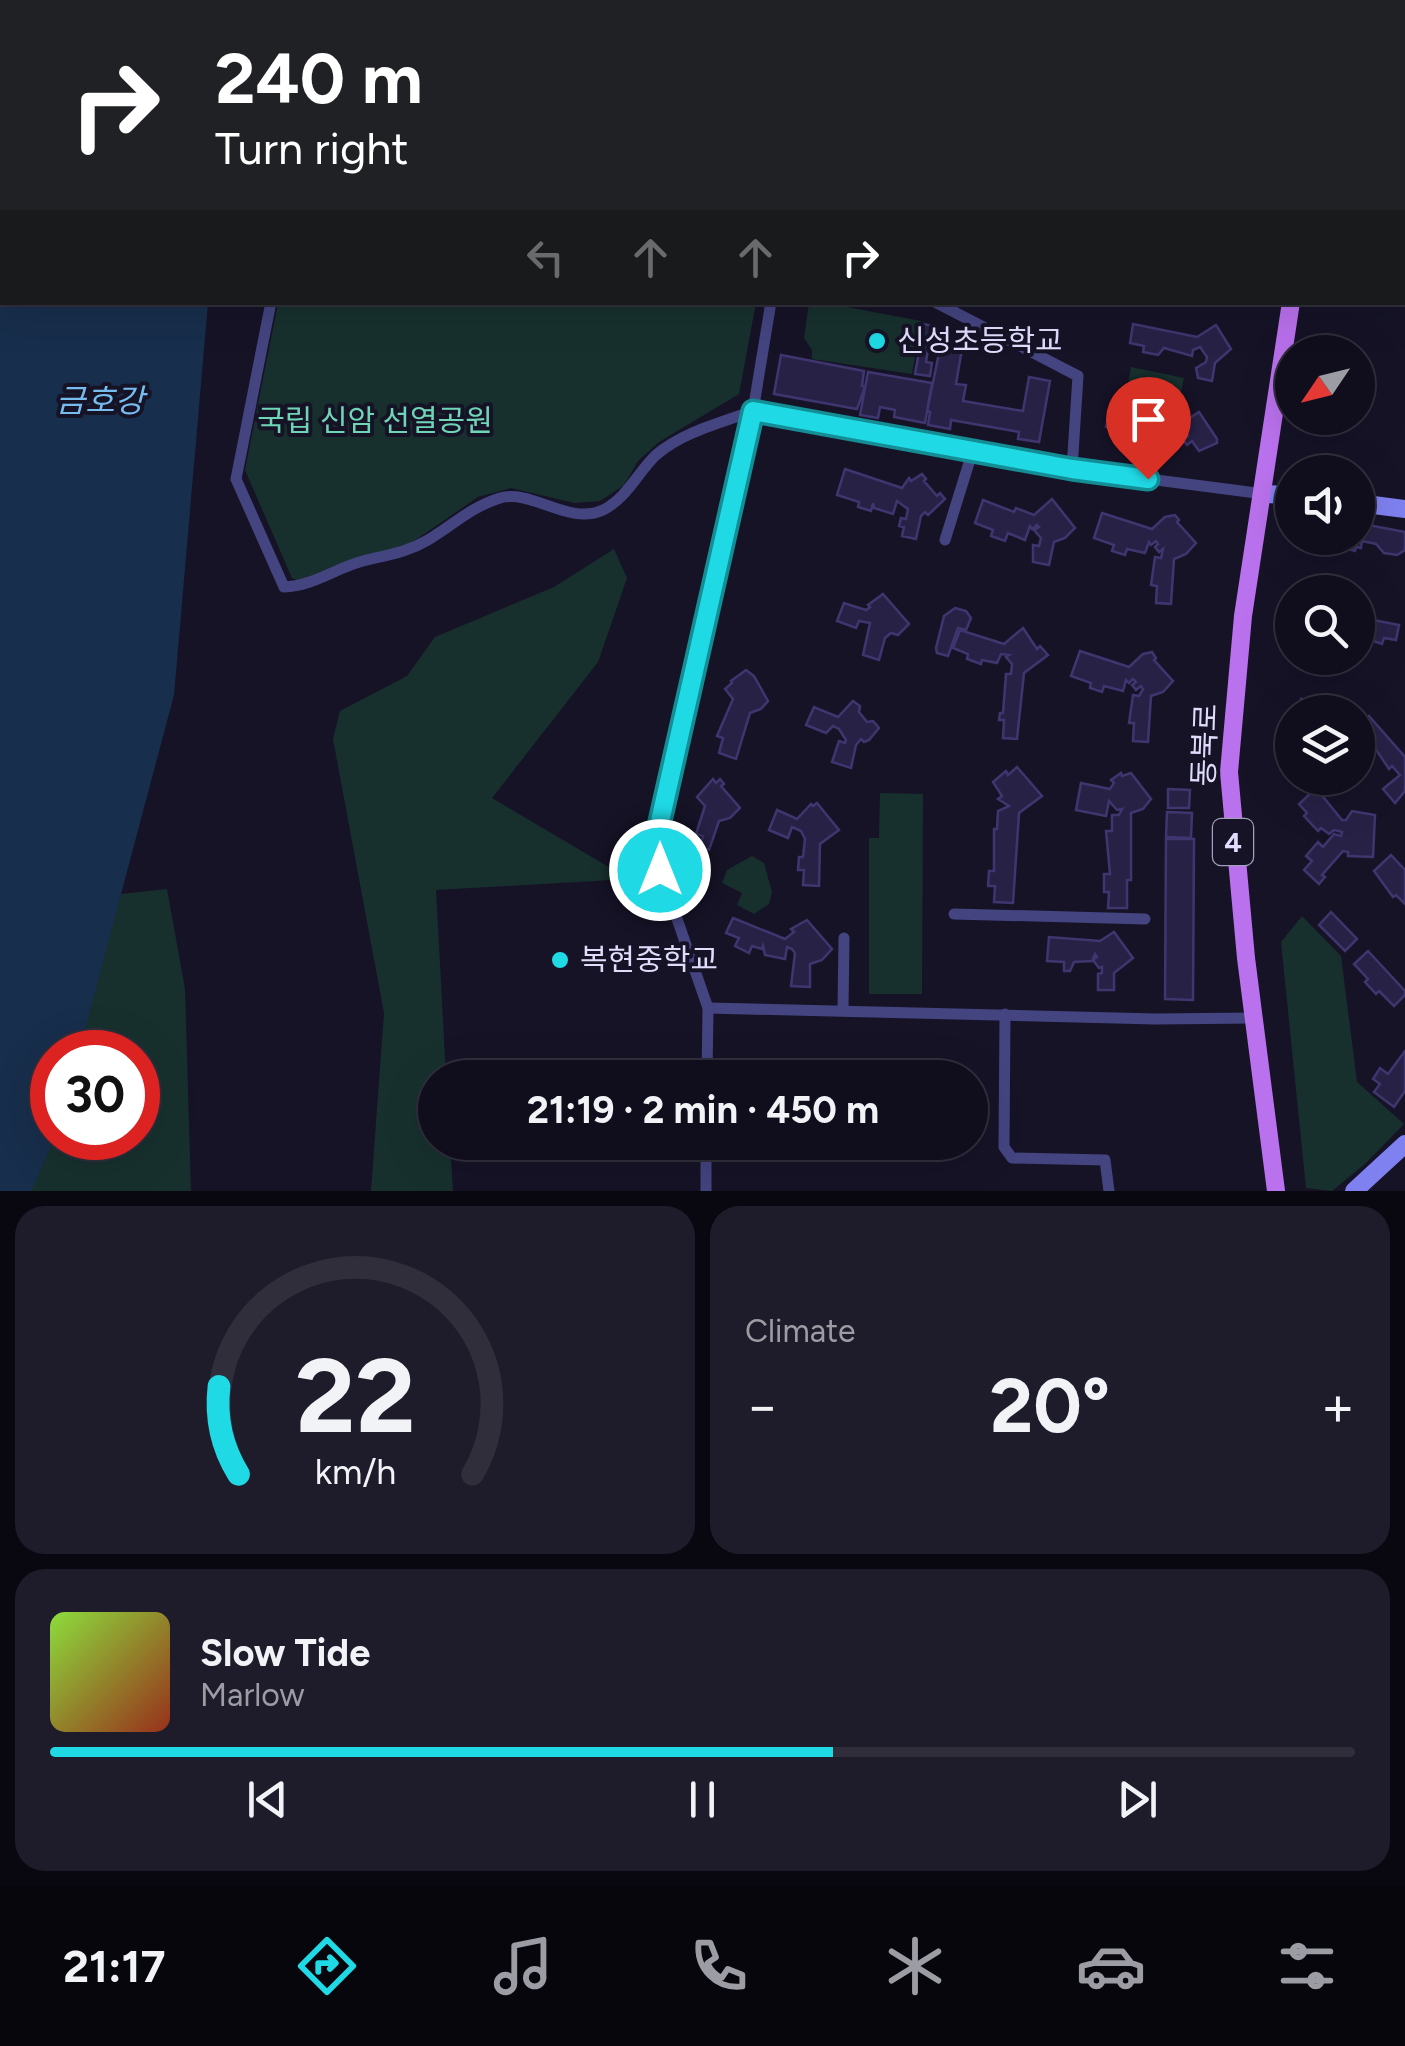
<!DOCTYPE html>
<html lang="en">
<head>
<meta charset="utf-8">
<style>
  :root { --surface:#100e1d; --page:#1e1c2a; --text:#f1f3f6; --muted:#9c9ca4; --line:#302e3b; --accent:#1fd9e5 }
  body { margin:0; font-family:Figtree,"Noto Sans KR",sans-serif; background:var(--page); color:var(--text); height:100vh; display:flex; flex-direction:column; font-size:38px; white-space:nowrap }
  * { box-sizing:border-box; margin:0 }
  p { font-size:32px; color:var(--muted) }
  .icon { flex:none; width:55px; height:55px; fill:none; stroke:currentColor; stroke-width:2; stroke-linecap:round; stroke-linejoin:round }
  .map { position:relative; height:1191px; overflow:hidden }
  .side { display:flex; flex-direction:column; gap:15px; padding:15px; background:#090810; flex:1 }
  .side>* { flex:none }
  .hud { position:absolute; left:0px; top:0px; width:1405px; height:305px; box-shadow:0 10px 40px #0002,0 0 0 2px var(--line); background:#202124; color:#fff; overflow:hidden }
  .needle { width:65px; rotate:235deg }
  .controls { position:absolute; left:1275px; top:335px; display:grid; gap:20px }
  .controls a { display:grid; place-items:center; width:100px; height:100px; border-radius:50%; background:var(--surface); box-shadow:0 10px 40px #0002,0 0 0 2px var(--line); font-size:50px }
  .speed { position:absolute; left:30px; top:1030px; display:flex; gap:20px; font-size:50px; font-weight:700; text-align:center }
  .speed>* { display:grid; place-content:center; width:130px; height:130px; border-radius:50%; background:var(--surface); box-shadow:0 10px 40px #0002,0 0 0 2px var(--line); line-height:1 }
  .speed .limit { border:15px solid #d22; background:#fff; color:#111 }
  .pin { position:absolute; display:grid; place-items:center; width:85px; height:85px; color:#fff; margin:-102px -42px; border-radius:50% 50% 50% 0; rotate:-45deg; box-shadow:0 0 10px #0007 }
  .pin .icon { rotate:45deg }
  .me { position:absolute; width:110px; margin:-55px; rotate:0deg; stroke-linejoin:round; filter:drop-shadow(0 0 8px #0008) }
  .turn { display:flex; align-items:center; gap:35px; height:210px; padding:0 50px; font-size:45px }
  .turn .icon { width:130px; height:130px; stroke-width:2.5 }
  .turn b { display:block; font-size:70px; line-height:85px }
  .lanes { display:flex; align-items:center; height:95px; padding:0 50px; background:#0003; justify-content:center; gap:50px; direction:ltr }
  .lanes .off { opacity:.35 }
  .big { font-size:75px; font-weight:700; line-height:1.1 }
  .side .widget { flex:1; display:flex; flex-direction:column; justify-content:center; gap:15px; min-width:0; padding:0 35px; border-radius:30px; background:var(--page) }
  .side .dial { align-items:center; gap:0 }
  .dial svg { height:260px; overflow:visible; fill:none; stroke:var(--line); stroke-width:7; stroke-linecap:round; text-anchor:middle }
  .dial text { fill:var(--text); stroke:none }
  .song { display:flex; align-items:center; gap:30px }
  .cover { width:120px; height:120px; border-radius:15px; background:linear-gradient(135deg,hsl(90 70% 55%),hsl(10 70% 35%)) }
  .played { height:10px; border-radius:5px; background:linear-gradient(90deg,var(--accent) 60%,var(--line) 60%) }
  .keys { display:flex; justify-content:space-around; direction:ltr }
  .heat { display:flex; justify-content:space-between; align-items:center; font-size:55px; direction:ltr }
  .side .tiles { flex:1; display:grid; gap:15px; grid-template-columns:1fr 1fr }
  .widget:last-child { grid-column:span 2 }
  .trip { position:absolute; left:418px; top:1060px; width:570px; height:100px; border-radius:50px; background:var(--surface); box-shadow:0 10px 40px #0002,0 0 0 2px var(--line); font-weight:700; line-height:100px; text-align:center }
  .dock { display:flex; height:160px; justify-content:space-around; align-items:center; background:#06060c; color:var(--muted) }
  .dock .icon { width:70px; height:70px }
  .dock .current { color:var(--accent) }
  .dock b { font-size:45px; color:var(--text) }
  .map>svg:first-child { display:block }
  .green { fill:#17302e }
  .water { fill:#172e4c }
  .building { fill:#272146; stroke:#3f366f; stroke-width:2.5 }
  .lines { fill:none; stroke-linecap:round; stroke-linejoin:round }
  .street { stroke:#444481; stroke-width:11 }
  .secondary { stroke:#7f81f0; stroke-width:18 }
  .primary { stroke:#ba71ee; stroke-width:18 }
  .route-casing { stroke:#148d95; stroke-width:25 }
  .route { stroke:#1fd9e5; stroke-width:18 }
  .poi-dot { fill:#1fd9e5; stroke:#161327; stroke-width:4 }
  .labels { text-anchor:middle; stroke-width:8; stroke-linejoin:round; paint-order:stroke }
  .shield { fill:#161327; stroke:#a3a0bb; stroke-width:2.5 }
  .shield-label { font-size:28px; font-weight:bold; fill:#dfddfb }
  .poi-label { font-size:30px; fill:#dfddfb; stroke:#161327; text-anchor:start }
  .park-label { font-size:30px; fill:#70d4b7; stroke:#161327 }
  .street-label { font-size:30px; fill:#dfddfb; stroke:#161327 }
  .water-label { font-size:32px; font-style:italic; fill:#77bcef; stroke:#161327 }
</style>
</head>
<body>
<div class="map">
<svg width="1405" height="1191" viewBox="0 0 1405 1191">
  <rect width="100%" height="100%" fill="#161327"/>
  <g class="green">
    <polygon points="278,303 756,303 739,394 659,442 638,461 624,485 600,501 574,503 511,488 478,497 398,552 302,582 292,578 245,470"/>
    <polygon points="809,303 826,303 921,321 912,374 812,359 812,350 804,338"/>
    <polygon points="1131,367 1184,378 1178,405 1126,395"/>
    <polygon points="614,549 627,578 598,662 492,798 629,879 436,890 446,1077 435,1078 435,1142 450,1143 453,1191 371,1191 384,1013 333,739 340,711 407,676 435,637 554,587"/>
    <polygon points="880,793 923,794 922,994 869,994 869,838 879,838"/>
    <polygon points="752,856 764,863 772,892 769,904 754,914 737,905 742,893 722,883 727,870"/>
    <polygon points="167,889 185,989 191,1191 26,1191 52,1138 138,1138 138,1052 74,1052 121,894"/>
    <polygon points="1302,916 1341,956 1357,1082 1404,1124 1366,1163 1332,1191 1306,1188 1281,942"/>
  </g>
  <polygon class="water" points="0,0 235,0 2,2 2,302 208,303 174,695 79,1052 52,1052 52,1138 55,1138 31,1191 0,1191"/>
  <g class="building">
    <polygon points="330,0 452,0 477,2 330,2"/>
    <polygon points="924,324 932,326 926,362 932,363 930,376 915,374"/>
    <polygon points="1133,324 1197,337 1216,325 1231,349 1215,363 1212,381 1198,378 1196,368 1206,362 1207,357 1200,347 1193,350 1192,356 1164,348 1158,355 1143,352 1144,346 1130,343"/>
    <polygon points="942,339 963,343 956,384 966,385 963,401 1023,411 1029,377 1050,381 1039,442 1018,439 1019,432 951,420 950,429 928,425 930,412 927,411"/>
    <polygon points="781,355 864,371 862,386 865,387 857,409 774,394"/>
    <polygon points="868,372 932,383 925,423 894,417 895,410 880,407 878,418 860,415"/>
    <polygon points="1110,407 1185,421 1199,412 1217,439 1217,443 1199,451 1192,441 1187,445 1183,440 1188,436 1186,432 1182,441 1171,439 1170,445 1155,442 1156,437 1149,434 1135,432 1134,438 1118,435 1119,429 1106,427"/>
    <polygon points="845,469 902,488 909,478 911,481 922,474 926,479 924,481 937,496 940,493 945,499 928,515 925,512 921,516 916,539 902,536 904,527 899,526 901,518 906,519 908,509 897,501 893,514 874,508 873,503 871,511 858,507 859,502 837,495"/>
    <polygon points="1052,499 1075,528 1065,538 1054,542 1049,565 1033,562 1033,545 1039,546 1041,538 1034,530 1039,527 1037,525 1032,529 1030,526 1025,540 1008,533 1005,541 991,536 993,530 975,523 983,500 1014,512 1016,508 1034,515"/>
    <polygon points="1102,513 1152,529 1165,517 1175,515 1179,520 1177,522 1196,543 1186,554 1174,559 1171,604 1156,603 1157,586 1151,585 1155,557 1161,558 1163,549 1159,552 1155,547 1158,544 1156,541 1151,545 1149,542 1145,553 1127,549 1125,555 1112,551 1114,545 1094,538"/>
    <polygon points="1358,523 1405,532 1405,550 1397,555 1384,553 1376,544 1362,541 1361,548 1356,547 1355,551 1324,542 1325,538 1358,538"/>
    <polygon points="883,594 909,624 898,635 891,633 885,638 879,660 863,655 870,623 859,621 856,628 837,621 844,603 866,610 870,607 868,605"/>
    <polygon points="955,608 966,611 971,618 966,630 958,628 948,656 937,653 936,648 944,616"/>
    <polygon points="1358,617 1399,625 1396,640 1384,638 1382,644 1358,636"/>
    <polygon points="1023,628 1037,649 1040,646 1048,655 1024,673 1017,739 1003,738 1004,720 999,720 1000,713 1003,713 1006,674 1011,674 1012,664 1006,657 1009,655 1001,654 997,663 982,660 981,664 967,659 968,654 953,648 960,630 1004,644"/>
    <polygon points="1080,651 1129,667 1143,654 1152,652 1156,658 1154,660 1173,681 1163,692 1151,696 1148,742 1133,741 1134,723 1129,723 1133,695 1139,696 1143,689 1141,686 1136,690 1132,685 1136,682 1133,679 1129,683 1126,680 1123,691 1104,686 1102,692 1090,688 1091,683 1071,676"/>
    <polygon points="746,670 754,676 768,701 761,709 750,713 736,759 719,753 723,738 717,736 733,699 725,689 732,683 731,681"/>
    <polygon points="1301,699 1343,706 1342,712 1299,712"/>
    <polygon points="853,701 860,706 859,712 867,722 873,721 879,728 869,740 864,742 861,739 856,745 851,768 832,762 839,741 845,743 846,740 839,729 833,726 826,733 806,725 814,707 838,717"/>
    <polygon points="1369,716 1405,757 1405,791 1395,803 1383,789 1400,775 1392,766 1389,769 1375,748 1369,753 1359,741 1363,737 1358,726"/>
    <polygon points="1017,767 1042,796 1019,813 1013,903 994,902 995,886 988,886 989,871 994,871 994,829 997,829 998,811 1009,806 998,799 1002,796 993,782 1006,771 1008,775"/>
    <polygon points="1121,773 1122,776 1131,773 1151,799 1143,809 1131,813 1131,880 1127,880 1127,908 1108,908 1109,892 1104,892 1104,874 1110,874 1106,831 1112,831 1112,815 1119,815 1122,809 1117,810 1109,801 1106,816 1076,810 1081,783 1110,789 1114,783 1111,780"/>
    <polygon points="713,779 716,783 720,779 724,784 721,786 740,808 730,818 719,821 709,850 700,847 703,836 696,834 705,806 697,797"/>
    <polygon points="1316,788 1342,820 1346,820 1352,811 1375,815 1373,857 1348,856 1348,852 1343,851 1322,875 1325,877 1319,884 1304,870 1312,861 1306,856 1318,842 1323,847 1334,834 1341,836 1342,832 1334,830 1329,834 1321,828 1318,831 1304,816 1307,813 1299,804"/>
    <polygon points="1168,789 1190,790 1189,808 1168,808"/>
    <polygon points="817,803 839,830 820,844 819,886 803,885 804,870 798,870 799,857 803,857 805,839 801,831 792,827 788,838 769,830 777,810 797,819 811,804 813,806"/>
    <polygon points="1167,812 1192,813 1191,838 1166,837"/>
    <polygon points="1166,839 1194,839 1193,1000 1165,999"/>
    <polygon points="1391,855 1405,870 1405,904 1396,895 1393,897 1374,871"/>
    <polygon points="1331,912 1357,939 1345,951 1319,925"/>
    <polygon points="733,918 785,939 794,932 791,929 807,920 832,949 822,960 810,964 810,987 791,986 795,953 792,949 787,947 785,959 765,955 763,946 762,949 752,946 749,953 735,946 739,938 726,933"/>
    <polygon points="1114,932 1133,958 1114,973 1114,990 1098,990 1098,974 1102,973 1102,967 1099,968 1093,960 1097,957 1095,954 1092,961 1074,962 1070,971 1064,971 1064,962 1047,961 1049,937 1100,941"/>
    <polygon points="1368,951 1405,991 1405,995 1394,1006 1379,991 1376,994 1365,982 1368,979 1354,964"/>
    <polygon points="1405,1051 1405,1091 1394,1107 1374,1092 1380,1084 1373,1079 1380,1068 1388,1074"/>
  </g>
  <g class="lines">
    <g class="street">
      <polyline points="1065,0 1069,2"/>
      <polyline points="1209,0 1209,2"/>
      <polyline points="571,1 572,0"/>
      <polyline points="304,2 305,0"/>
      <polyline points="828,2 829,0"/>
      <path d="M271,302l-35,177 48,108c29,-1 52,-19 79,-26 24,-6 43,-8 65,-21 25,-15 43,-33 72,-42 32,-9 69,28 103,12 24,-12 35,-38 53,-55 27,-23 64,-32 97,-44"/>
      <polyline points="771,302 753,411 1072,469"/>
      <polyline points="935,302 1078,376 1072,469 1264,494"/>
      <polyline points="945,540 973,450"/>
      <polyline points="954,914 1145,919"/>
      <polyline points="708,1008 1156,1019 1254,1018"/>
      <polyline points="843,1010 844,938"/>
      <polyline points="1005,1014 1004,1147 1012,1158 1105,1160 1109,1191"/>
      <polyline points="707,1078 708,1008 660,870 656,839 753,411"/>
      <polyline points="706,1191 706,1142"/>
    </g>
    <g class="secondary">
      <polyline points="1264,494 1292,495"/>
      <polyline points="1358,503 1405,509"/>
      <polyline points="1354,1191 1405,1144"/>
    </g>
    <g class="primary">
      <polyline points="1330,2 1331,0"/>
      <polyline points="1276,1191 1246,958 1229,772 1243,616 1291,302"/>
    </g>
  </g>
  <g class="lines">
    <defs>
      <polyline id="route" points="660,870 656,839 753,411 1072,469 1148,479"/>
    </defs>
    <use href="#route" class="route-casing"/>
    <use href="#route" class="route"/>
  </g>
  <g class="poi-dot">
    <circle cx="877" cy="341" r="10"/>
    <circle cx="560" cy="960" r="10"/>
  </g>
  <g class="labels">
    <rect class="shield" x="1213" y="819" width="40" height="46" rx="8"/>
    <g class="shield-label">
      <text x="1233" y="852">4</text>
    </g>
    <g class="poi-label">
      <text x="897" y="351">신성초등학교</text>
      <text x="580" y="970">복현중학교</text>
    </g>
    <g class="park-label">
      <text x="375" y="431">국립 신암 선열공원</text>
    </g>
    <g class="street-label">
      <text transform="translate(1205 745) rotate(-88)" y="10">동북로</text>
    </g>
    <g class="water-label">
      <text x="100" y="412">금호강</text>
    </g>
  </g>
</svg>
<div class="controls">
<a><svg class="needle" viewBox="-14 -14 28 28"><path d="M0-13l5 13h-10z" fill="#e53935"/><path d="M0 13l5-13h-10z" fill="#9c9ca4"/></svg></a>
<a><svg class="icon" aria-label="sound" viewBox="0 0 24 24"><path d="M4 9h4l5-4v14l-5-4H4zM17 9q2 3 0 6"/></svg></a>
<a><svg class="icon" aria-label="search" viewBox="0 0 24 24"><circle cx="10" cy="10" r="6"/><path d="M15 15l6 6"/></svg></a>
<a><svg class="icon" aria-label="layers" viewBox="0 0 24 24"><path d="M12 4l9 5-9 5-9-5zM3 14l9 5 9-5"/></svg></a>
</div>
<div class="speed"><div class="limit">30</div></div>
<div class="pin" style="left:1148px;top:479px;background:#d93025"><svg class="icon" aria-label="arrive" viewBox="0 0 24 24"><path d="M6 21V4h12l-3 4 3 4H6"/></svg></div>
<svg class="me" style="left:660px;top:870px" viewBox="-20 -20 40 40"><circle r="17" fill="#1fd9e5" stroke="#fff" stroke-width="3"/><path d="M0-11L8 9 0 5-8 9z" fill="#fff"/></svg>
<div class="trip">21:19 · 2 min · 450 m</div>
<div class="hud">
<div class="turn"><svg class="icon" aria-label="right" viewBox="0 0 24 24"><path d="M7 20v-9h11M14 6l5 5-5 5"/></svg><div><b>240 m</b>Turn right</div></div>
<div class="lanes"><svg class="icon off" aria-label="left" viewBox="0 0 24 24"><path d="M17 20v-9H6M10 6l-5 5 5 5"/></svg><svg class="icon off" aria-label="ahead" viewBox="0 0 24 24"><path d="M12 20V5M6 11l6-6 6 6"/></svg><svg class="icon off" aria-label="ahead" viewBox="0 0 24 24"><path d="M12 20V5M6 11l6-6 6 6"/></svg><svg class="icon" aria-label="right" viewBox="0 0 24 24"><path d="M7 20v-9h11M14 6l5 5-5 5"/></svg></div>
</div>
</div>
<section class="side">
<div class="tiles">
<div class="widget dial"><svg viewBox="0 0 100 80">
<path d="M14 69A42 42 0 1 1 86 69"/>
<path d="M14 69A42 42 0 0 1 8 42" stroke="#1fd9e5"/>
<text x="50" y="56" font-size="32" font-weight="700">22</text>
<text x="50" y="72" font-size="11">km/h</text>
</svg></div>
<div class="widget"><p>Climate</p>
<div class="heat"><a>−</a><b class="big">20°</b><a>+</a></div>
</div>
<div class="widget">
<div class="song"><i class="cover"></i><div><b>Slow Tide</b><p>Marlow</p></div></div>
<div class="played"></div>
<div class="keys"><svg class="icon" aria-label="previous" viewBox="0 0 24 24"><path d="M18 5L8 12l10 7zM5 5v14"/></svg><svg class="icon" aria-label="pause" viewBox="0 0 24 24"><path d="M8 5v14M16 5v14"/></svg><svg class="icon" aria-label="next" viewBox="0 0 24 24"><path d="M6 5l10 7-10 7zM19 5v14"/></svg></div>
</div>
</div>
</section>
<nav class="dock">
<b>21:17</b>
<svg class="icon current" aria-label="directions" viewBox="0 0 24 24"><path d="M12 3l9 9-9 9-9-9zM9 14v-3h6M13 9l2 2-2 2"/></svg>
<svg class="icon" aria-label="music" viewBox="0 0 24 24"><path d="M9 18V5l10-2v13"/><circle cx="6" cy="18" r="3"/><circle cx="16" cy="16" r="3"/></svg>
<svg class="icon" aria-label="phone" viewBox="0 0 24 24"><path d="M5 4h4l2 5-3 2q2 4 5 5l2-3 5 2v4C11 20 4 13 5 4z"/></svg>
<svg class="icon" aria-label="climate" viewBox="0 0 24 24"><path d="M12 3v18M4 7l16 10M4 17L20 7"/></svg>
<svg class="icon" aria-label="car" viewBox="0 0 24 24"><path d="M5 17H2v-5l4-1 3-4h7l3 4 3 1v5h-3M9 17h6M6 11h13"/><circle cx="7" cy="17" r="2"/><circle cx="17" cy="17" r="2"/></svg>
<svg class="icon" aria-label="filters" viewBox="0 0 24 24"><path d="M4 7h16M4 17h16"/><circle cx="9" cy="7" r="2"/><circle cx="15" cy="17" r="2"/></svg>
</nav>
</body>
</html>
